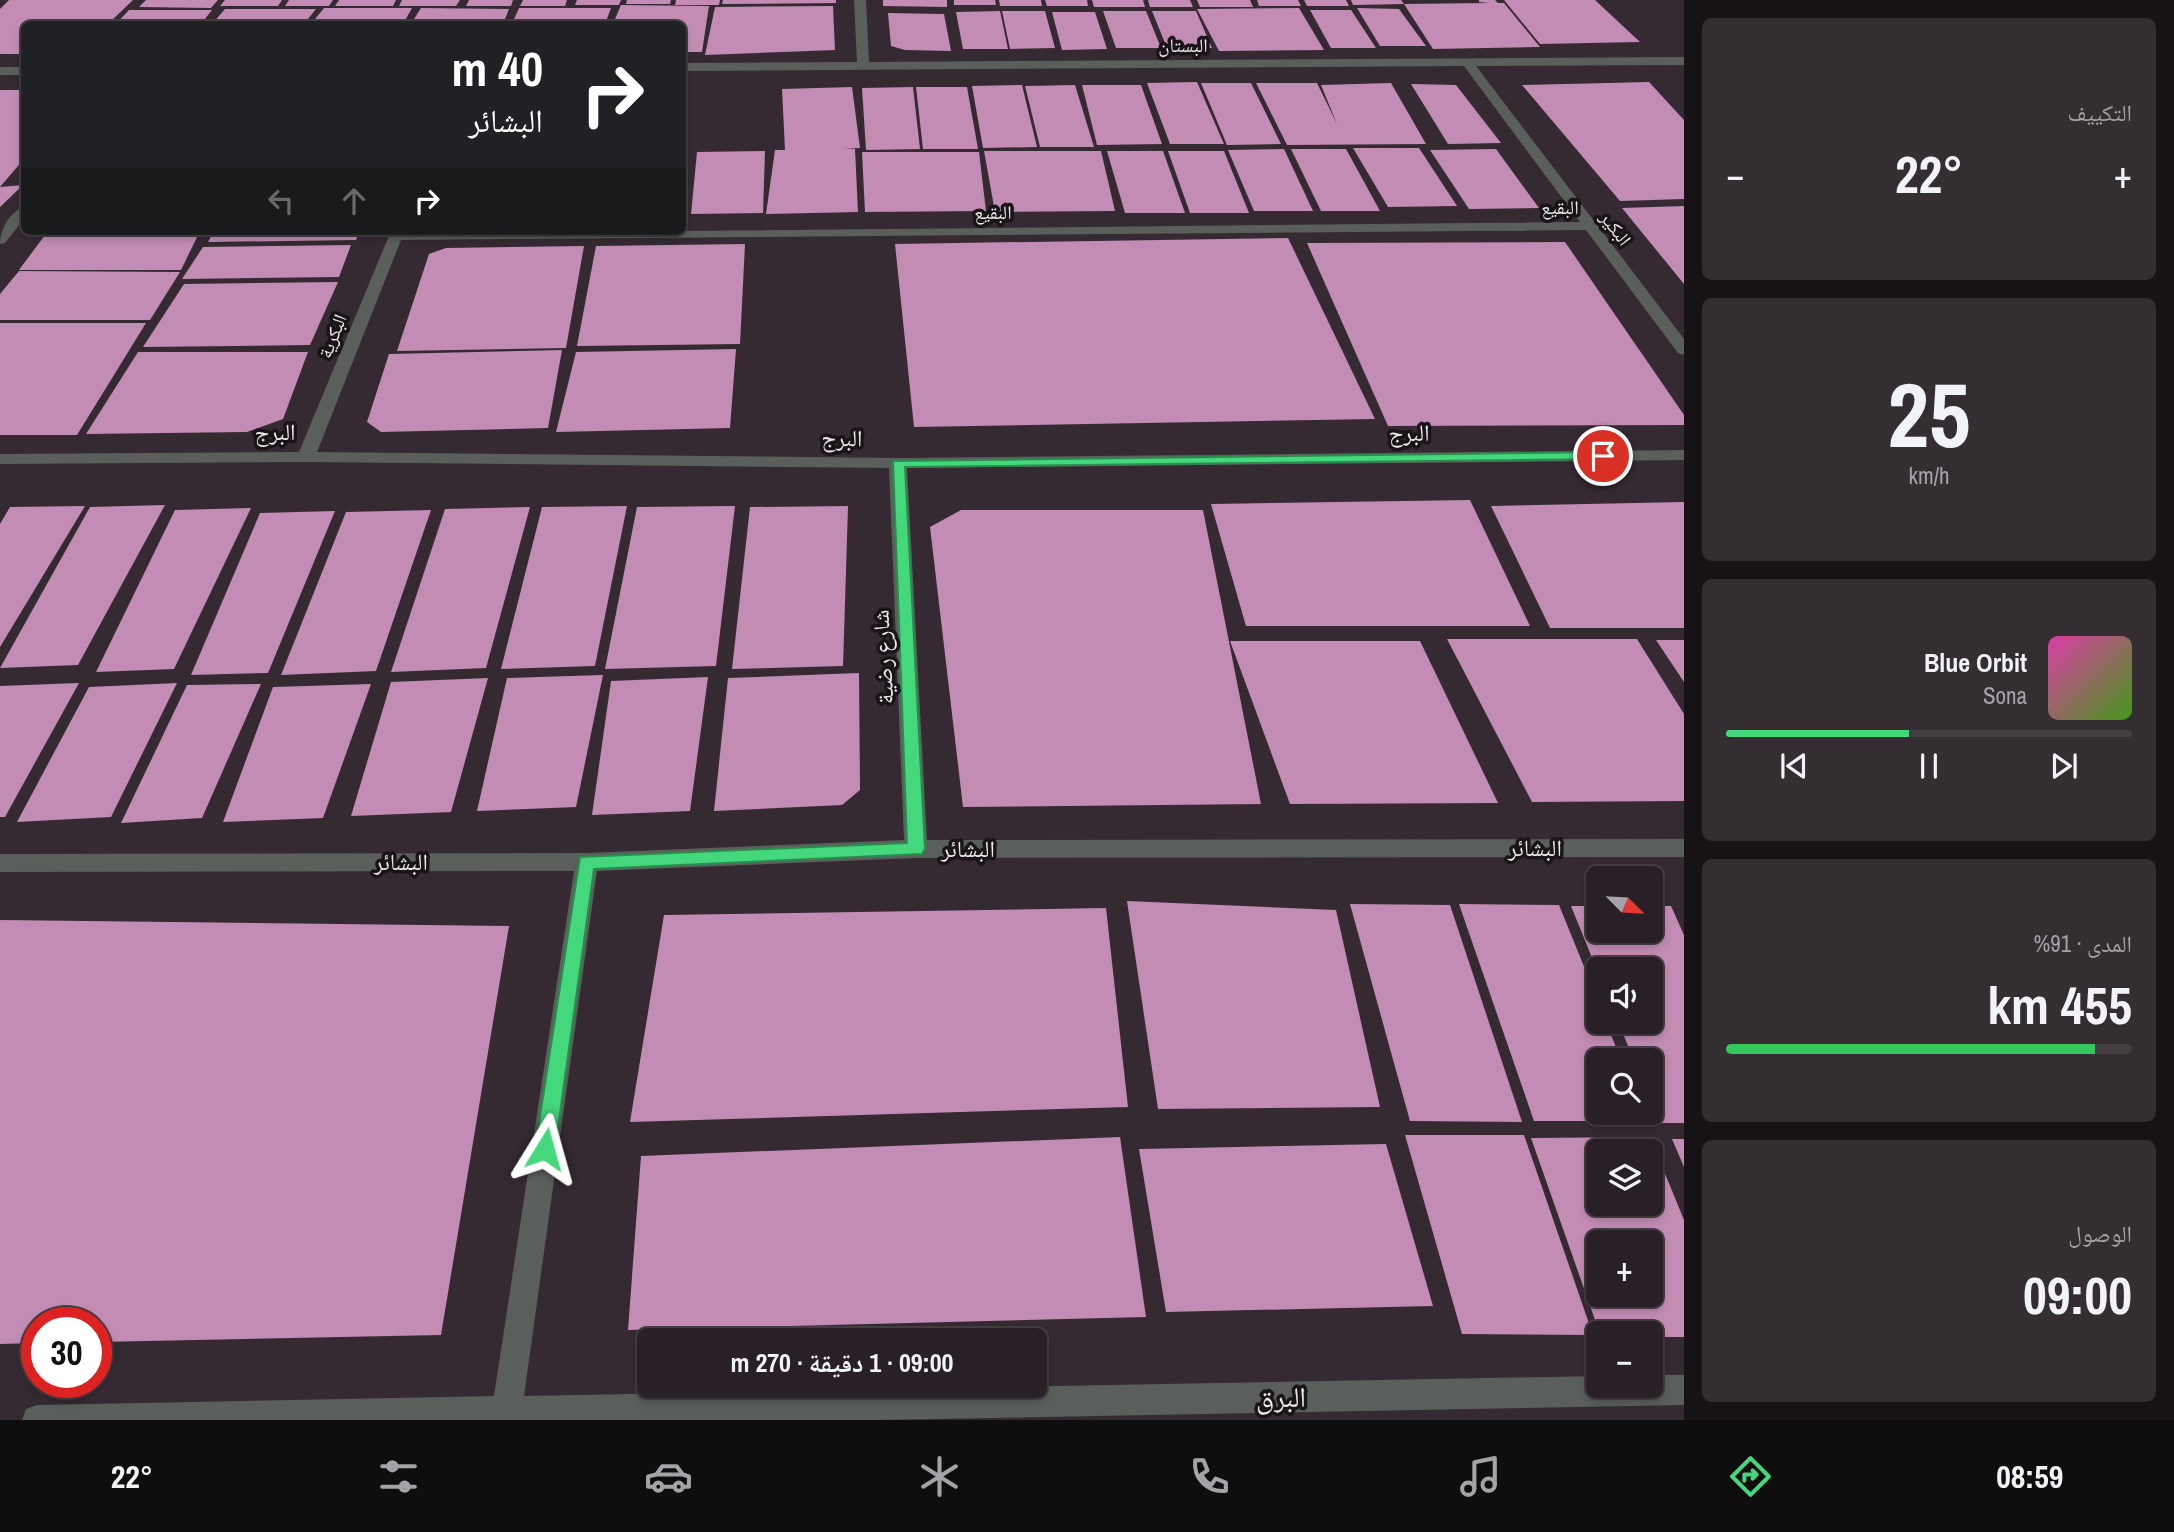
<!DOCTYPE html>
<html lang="ar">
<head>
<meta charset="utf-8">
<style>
  :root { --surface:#282026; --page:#342d32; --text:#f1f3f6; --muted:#a5a3a7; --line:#443e43; --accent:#44d77b }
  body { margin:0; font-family:"Archivo Narrow","Noto Naskh Arabic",sans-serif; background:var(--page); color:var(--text); direction:rtl; height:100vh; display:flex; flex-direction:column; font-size:26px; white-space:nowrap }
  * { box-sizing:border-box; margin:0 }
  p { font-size:23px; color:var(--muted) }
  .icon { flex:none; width:38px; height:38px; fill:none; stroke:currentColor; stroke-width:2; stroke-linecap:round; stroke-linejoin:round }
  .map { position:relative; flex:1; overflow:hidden; direction:ltr }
  .drawer { display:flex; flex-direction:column; gap:18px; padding:18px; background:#161215; width:490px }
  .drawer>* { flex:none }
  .top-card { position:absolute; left:21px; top:21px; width:665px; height:214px; border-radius:10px; box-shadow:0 4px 10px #0003,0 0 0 2px var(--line); direction:rtl; background:#202124; color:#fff; overflow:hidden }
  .needle { width:46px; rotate:114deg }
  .buttons { position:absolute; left:1586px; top:866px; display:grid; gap:14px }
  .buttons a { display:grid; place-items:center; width:77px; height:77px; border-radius:10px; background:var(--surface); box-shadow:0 4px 10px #0003,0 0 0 2px var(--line); font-size:35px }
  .speed { position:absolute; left:21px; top:1307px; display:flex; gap:14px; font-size:35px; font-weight:700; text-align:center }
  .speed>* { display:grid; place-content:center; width:91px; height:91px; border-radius:50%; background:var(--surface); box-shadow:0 4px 10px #0003,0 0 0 2px var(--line); line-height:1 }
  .speed .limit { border:10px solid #d22; background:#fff; color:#111 }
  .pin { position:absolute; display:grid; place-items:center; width:60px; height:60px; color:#fff; margin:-30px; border:4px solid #fff; border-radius:50%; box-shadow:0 2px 7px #0007 }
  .me { position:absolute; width:77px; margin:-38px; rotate:8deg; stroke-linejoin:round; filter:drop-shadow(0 0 5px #0008) }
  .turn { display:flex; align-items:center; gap:24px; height:147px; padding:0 28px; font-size:32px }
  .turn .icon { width:91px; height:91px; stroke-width:2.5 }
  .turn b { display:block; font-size:49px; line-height:60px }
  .lanes { display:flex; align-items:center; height:66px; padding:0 28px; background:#0003; justify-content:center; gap:35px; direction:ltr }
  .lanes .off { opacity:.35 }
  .big { font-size:52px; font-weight:700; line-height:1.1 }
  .drawer .widget { flex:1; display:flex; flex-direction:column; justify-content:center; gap:10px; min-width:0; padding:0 24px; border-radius:10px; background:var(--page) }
  .drawer .dial { align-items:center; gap:0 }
  .dial b { font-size:91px; line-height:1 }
  .song { display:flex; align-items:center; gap:21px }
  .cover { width:84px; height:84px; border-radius:10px; background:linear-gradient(135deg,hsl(320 70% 55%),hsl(100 70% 35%)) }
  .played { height:7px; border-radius:4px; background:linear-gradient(90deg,var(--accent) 45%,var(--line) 45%) }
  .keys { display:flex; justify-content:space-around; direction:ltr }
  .heat { display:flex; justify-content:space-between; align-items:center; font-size:38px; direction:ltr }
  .charge { height:10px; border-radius:5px; background:linear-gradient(90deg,#34c759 91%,var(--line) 0) }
  .trip { position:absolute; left:637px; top:1328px; width:410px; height:70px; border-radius:10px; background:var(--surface); box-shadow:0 4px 10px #0003,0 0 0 2px var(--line); font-weight:700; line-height:70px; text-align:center; direction:rtl }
  .tabs { display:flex; height:112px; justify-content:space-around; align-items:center; background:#100d0f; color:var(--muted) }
  .tabs .icon { width:49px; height:49px }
  .tabs .current { color:var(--accent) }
  .tabs b { font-size:32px; color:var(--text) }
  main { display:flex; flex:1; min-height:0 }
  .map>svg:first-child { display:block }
  .building { fill:#c38cb4; fill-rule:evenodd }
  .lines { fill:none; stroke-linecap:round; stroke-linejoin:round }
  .minor { fill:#5a5f5b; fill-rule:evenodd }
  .route { fill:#44d77b; stroke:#2c8c50; stroke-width:2 }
  .labels { text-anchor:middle; stroke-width:7; stroke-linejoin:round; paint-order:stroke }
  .far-street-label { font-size:19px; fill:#eee7ec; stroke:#191418 }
  .street-label { font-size:23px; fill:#eee7ec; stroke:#191418 }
  .near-street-label { font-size:28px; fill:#eee7ec; stroke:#191418 }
</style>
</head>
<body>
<main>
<section class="drawer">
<div class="widget"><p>التكييف</p>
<div class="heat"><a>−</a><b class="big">22°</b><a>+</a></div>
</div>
<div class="widget dial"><b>25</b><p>km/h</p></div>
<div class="widget">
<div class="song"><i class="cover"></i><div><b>Blue Orbit</b><p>Sona</p></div></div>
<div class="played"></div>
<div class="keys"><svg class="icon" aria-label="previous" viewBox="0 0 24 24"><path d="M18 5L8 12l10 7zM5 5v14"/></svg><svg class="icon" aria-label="pause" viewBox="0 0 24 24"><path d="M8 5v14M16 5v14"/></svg><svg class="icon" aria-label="next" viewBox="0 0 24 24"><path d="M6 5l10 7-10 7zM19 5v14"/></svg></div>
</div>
<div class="widget"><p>المدى · 91%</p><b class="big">455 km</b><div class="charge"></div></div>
<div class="widget"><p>الوصول</p><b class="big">09:00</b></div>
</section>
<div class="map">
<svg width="1684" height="1420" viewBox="0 0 1684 1420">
  <rect width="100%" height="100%" fill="#352a32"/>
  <g class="building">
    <polygon points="9,0 133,0 108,24 24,24 24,54 0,54 0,9"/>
    <polygon points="146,0 218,0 211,8 139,7"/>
    <polygon points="225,0 282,0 278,6 220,6"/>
    <polygon points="289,0 333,0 329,6 285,6"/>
    <polygon points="339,0 396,0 393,6 335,6"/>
    <polygon points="402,0 460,0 456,6 399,6"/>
    <polygon points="469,0 513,0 511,6 466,6"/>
    <polygon points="523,0 567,0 565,6 520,6"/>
    <polygon points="577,0 621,0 619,5 575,5"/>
    <polygon points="627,0 671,0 670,4 626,4"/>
    <polygon points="676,0 720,0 719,5 675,5"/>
    <polygon points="723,0 836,0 836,3 722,4"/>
    <polygon points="883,0 947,0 947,7 883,6"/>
    <polygon points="954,0 995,0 996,5 954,5"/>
    <polygon points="999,0 1041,0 1042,6 1000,6"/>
    <polygon points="1045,0 1087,0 1088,6 1047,6"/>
    <polygon points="1092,0 1143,0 1145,7 1094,7"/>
    <polygon points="1148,0 1190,0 1193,7 1150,7"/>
    <polygon points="1197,0 1250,0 1253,7 1200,7"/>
    <polygon points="1257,0 1298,0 1301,6 1259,6"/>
    <polygon points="1304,0 1346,0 1349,6 1307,6"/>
    <polygon points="1351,0 1401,0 1404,4 1353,5"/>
    <polygon points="1479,0 1495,0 1498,3 1504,3 1540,47 1433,49 1404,4 1489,3 1479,2"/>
    <polygon points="1504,0 1595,0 1640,42 1540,44"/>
    <polygon points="621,5 709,6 702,52 682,52 682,24 613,24"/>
    <polygon points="833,6 835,50 705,55 715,7"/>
    <polygon points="324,8 412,8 403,24 311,24"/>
    <polygon points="421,8 509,9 503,24 411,24"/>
    <polygon points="519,8 611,8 605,24 512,24"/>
    <polygon points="1299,8 1324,50 1219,51 1197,9"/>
    <polygon points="1357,8 1399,9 1426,46 1380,46"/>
    <polygon points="225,9 316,9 304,24 212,24"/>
    <polygon points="129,10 212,10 201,24 116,24"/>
    <polygon points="1310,10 1351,10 1376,48 1331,48"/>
    <polygon points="1000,11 1008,49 963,49 956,12"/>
    <polygon points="1002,11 1045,11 1055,48 1010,49"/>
    <polygon points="1103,11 1146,11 1161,48 1116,48"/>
    <polygon points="1152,11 1196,11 1212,48 1167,48"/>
    <polygon points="1052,12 1095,12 1107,49 1062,50"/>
    <polygon points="888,13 944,14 951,51 905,50 891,46"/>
    <polygon points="1197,82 1224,144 1170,144 1147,83"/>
    <polygon points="1649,82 1684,120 1684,199 1620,201 1522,85"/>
    <polygon points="1201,83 1251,83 1281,144 1227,145"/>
    <polygon points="1256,83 1317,83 1337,124 1321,85 1391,83 1426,144 1287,145"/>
    <polygon points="1411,84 1456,85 1501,143 1448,144"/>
    <polygon points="1022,85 1037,147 983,148 972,86"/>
    <polygon points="1075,85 1094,147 1040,147 1025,86"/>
    <polygon points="1082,85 1141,85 1162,144 1097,145"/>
    <polygon points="852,87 860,148 844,149 855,149 858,212 766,214 775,150 785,150 782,89"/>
    <polygon points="913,87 920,149 866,150 862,88"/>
    <polygon points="916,87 967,87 978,149 923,149"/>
    <polygon points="0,90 24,90 24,159 0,187 23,185 0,207"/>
    <polygon points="1353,148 1419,148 1457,206 1388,207"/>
    <polygon points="1284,149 1313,211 1254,211 1228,150"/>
    <polygon points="1291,149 1346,149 1380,211 1321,211"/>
    <polygon points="1496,149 1539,208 1469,209 1430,150"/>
    <polygon points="765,151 763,213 691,214 697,152"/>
    <polygon points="984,151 1101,151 1115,211 995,212"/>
    <polygon points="1107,151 1163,151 1185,213 1125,213"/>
    <polygon points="1168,151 1224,151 1249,213 1190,213"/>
    <polygon points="862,152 979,152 986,211 865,212"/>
    <polygon points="1684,206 1684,284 1622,208"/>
    <polygon points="48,231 200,231 181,270 19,270"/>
    <polygon points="214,231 360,231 356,240 208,242"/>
    <polygon points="1288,238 1375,419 914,427 895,244"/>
    <polygon points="1565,242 1684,415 1684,425 1388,426 1307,243"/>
    <polygon points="745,244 740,344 577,346 596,246"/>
    <polygon points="351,245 339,277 182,279 203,247"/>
    <polygon points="584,246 566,348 397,351 429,254 446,248"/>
    <polygon points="19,271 180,272 150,320 0,320 0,294"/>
    <polygon points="338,282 310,345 143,347 184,284"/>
    <polygon points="0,323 146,323 77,435 0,435"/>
    <polygon points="736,349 730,428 556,432 576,352"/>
    <polygon points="562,350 548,428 381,432 367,422 389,354"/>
    <polygon points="138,352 308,352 283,419 247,432 86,434"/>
    <polygon points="1470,500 1530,626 1246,626 1211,504"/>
    <polygon points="1684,502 1684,628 1550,628 1491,506"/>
    <polygon points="165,505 78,665 0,668 90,507"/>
    <polygon points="85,506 0,647 0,524 10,507"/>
    <polygon points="627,506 595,666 501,669 542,507"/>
    <polygon points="735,506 716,666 605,669 637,507"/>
    <polygon points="848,506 843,666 732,669 750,507"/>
    <polygon points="530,507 486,668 391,672 445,509"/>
    <polygon points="251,508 174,669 96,672 175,510"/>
    <polygon points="431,510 376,671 281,675 346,512"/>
    <polygon points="961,510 1203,510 1261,804 963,807 930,527"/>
    <polygon points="335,511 268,673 191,675 260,513"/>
    <polygon points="1447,639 1637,639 1684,714 1684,801 1532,802"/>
    <polygon points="1656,640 1684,640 1684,682"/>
    <polygon points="1230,641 1420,641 1498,803 1290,804"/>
    <polygon points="859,673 860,790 842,805 714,811 728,678"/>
    <polygon points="603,675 576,807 477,811 507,678"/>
    <polygon points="708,677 690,811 592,815 611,681"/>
    <polygon points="488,678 451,812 351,816 391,682"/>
    <polygon points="79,683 5,817 0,817 0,686"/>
    <polygon points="177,683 111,817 17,822 89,687"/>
    <polygon points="261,684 202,818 121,823 187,685"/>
    <polygon points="371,684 323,818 223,822 273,687"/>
    <polygon points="1127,901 1336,910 1380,1107 1158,1109"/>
    <polygon points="1350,904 1450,905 1522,1122 1410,1121"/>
    <polygon points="1459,904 1559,905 1598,1001 1598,1022 1606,1022 1621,1060 1598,1060 1598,1113 1642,1113 1645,1121 1534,1121"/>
    <polygon points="1571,906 1598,906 1598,931 1650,931 1650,906 1671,906 1684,935 1684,1123 1659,1123 1650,1101 1650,1060 1634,1060 1618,1022 1650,1022 1650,970 1597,970"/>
    <polygon points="1106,908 1128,1107 630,1122 664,915"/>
    <polygon points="0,920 509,926 441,1335 96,1342 96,1323 37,1323 37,1343 0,1344"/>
    <polygon points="1405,1135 1524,1135 1593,1335 1462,1334"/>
    <polygon points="1120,1137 1146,1317 628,1330 641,1156"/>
    <path d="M1650,1137l34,83v117h-34v-3h-50l-69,-196zM1598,1152h52v52h-52zM1598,1242h52v53h-52z"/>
    <polygon points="1672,1139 1684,1139 1684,1167"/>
    <polygon points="1386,1144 1433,1306 1166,1312 1139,1149"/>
  </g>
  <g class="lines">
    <g class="minor">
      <polygon points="854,0 866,0 869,62 1684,57 1684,65 1476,66 1684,339 1684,355 1678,353 1586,230 401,240 317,452 898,458 1684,450 1684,460 907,468 927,840 1684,839 1684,857 916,858 597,871 524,1396 1598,1376 1598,1386 1650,1386 1650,1375 1684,1375 1684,1405 877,1420 22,1420 26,1409 37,1405 494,1396 574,871 0,872 0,854 587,853 904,840 889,468 306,462 0,464 0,454 299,452 391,231 682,231 1580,222 1464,66 682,71 682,63 857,62"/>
      <rect x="0" y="67" width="24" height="8"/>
      <path d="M24,207v12l-19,24 -5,1c0,-14 9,-32 24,-37z"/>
    </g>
  </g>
  <polygon class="route" points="1603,452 1609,456 1607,459 905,467 925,849 922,854 594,869 555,1149 552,1156 545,1158 538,1156 535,1149 580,857 907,843 893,461"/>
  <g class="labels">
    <g class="far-street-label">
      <text x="1183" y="52">البستان</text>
      <text x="1560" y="214">البقيع</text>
      <text x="993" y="219">البقيع</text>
      <text transform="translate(1616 228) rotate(53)" y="7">البكير</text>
      <text transform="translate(332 336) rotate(-68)" y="7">البكرية</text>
    </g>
    <g class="street-label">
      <text x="275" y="440">البرج</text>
      <text transform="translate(1409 433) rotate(-1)" y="8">البرج</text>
      <text transform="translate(842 438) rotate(1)" y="8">البرج</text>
      <text transform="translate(883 657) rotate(-93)" y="8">شارع رضية</text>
      <text x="1535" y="856">البشائر</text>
      <text x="968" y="857">البشائر</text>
      <text x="401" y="870">البشائر</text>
    </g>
    <g class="near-street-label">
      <text transform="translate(1281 1397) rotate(-1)" y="10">البرق</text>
    </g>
  </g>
</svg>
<div class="buttons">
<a><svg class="needle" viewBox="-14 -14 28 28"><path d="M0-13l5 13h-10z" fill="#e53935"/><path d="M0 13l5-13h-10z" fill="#a5a3a7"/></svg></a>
<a><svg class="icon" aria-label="sound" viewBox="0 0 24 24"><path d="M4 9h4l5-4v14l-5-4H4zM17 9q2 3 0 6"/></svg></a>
<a><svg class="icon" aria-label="search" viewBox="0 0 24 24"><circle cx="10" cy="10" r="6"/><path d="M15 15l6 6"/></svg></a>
<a><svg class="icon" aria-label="layers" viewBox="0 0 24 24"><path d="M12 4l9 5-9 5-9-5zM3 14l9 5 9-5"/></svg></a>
<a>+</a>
<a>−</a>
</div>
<div class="speed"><div class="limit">30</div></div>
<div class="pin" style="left:1603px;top:456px;background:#d93025"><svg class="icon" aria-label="arrive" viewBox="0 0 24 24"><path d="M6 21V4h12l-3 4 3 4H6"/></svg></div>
<svg class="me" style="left:545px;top:1149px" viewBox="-20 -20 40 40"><path d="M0-17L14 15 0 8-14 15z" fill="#44d77b" stroke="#fff" stroke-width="4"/></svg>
<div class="trip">09:00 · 1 دقيقة · 270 m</div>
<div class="top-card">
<div class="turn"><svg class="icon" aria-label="right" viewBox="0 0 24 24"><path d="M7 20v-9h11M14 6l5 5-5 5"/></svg><div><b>40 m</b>البشائر</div></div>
<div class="lanes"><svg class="icon off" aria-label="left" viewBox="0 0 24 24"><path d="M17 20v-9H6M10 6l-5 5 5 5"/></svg><svg class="icon off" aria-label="ahead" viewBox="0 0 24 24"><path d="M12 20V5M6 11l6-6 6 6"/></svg><svg class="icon" aria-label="right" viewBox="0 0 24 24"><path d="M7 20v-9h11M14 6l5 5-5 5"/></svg></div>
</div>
</div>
</main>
<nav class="tabs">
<b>08:59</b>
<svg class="icon current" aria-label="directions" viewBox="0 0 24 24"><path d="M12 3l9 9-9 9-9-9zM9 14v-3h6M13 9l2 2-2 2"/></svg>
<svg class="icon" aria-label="music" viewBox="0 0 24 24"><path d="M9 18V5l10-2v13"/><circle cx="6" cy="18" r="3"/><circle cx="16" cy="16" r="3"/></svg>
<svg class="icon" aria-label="phone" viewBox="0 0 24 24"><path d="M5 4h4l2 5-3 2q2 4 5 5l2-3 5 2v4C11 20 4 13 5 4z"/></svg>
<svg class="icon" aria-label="climate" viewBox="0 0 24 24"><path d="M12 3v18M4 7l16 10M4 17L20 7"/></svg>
<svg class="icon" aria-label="car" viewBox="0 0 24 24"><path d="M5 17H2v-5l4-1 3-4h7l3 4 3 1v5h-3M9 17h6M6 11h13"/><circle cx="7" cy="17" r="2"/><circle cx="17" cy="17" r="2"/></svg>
<svg class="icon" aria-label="filters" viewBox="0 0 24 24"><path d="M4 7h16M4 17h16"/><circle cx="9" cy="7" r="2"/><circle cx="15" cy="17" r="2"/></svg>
<b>22°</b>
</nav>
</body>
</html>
